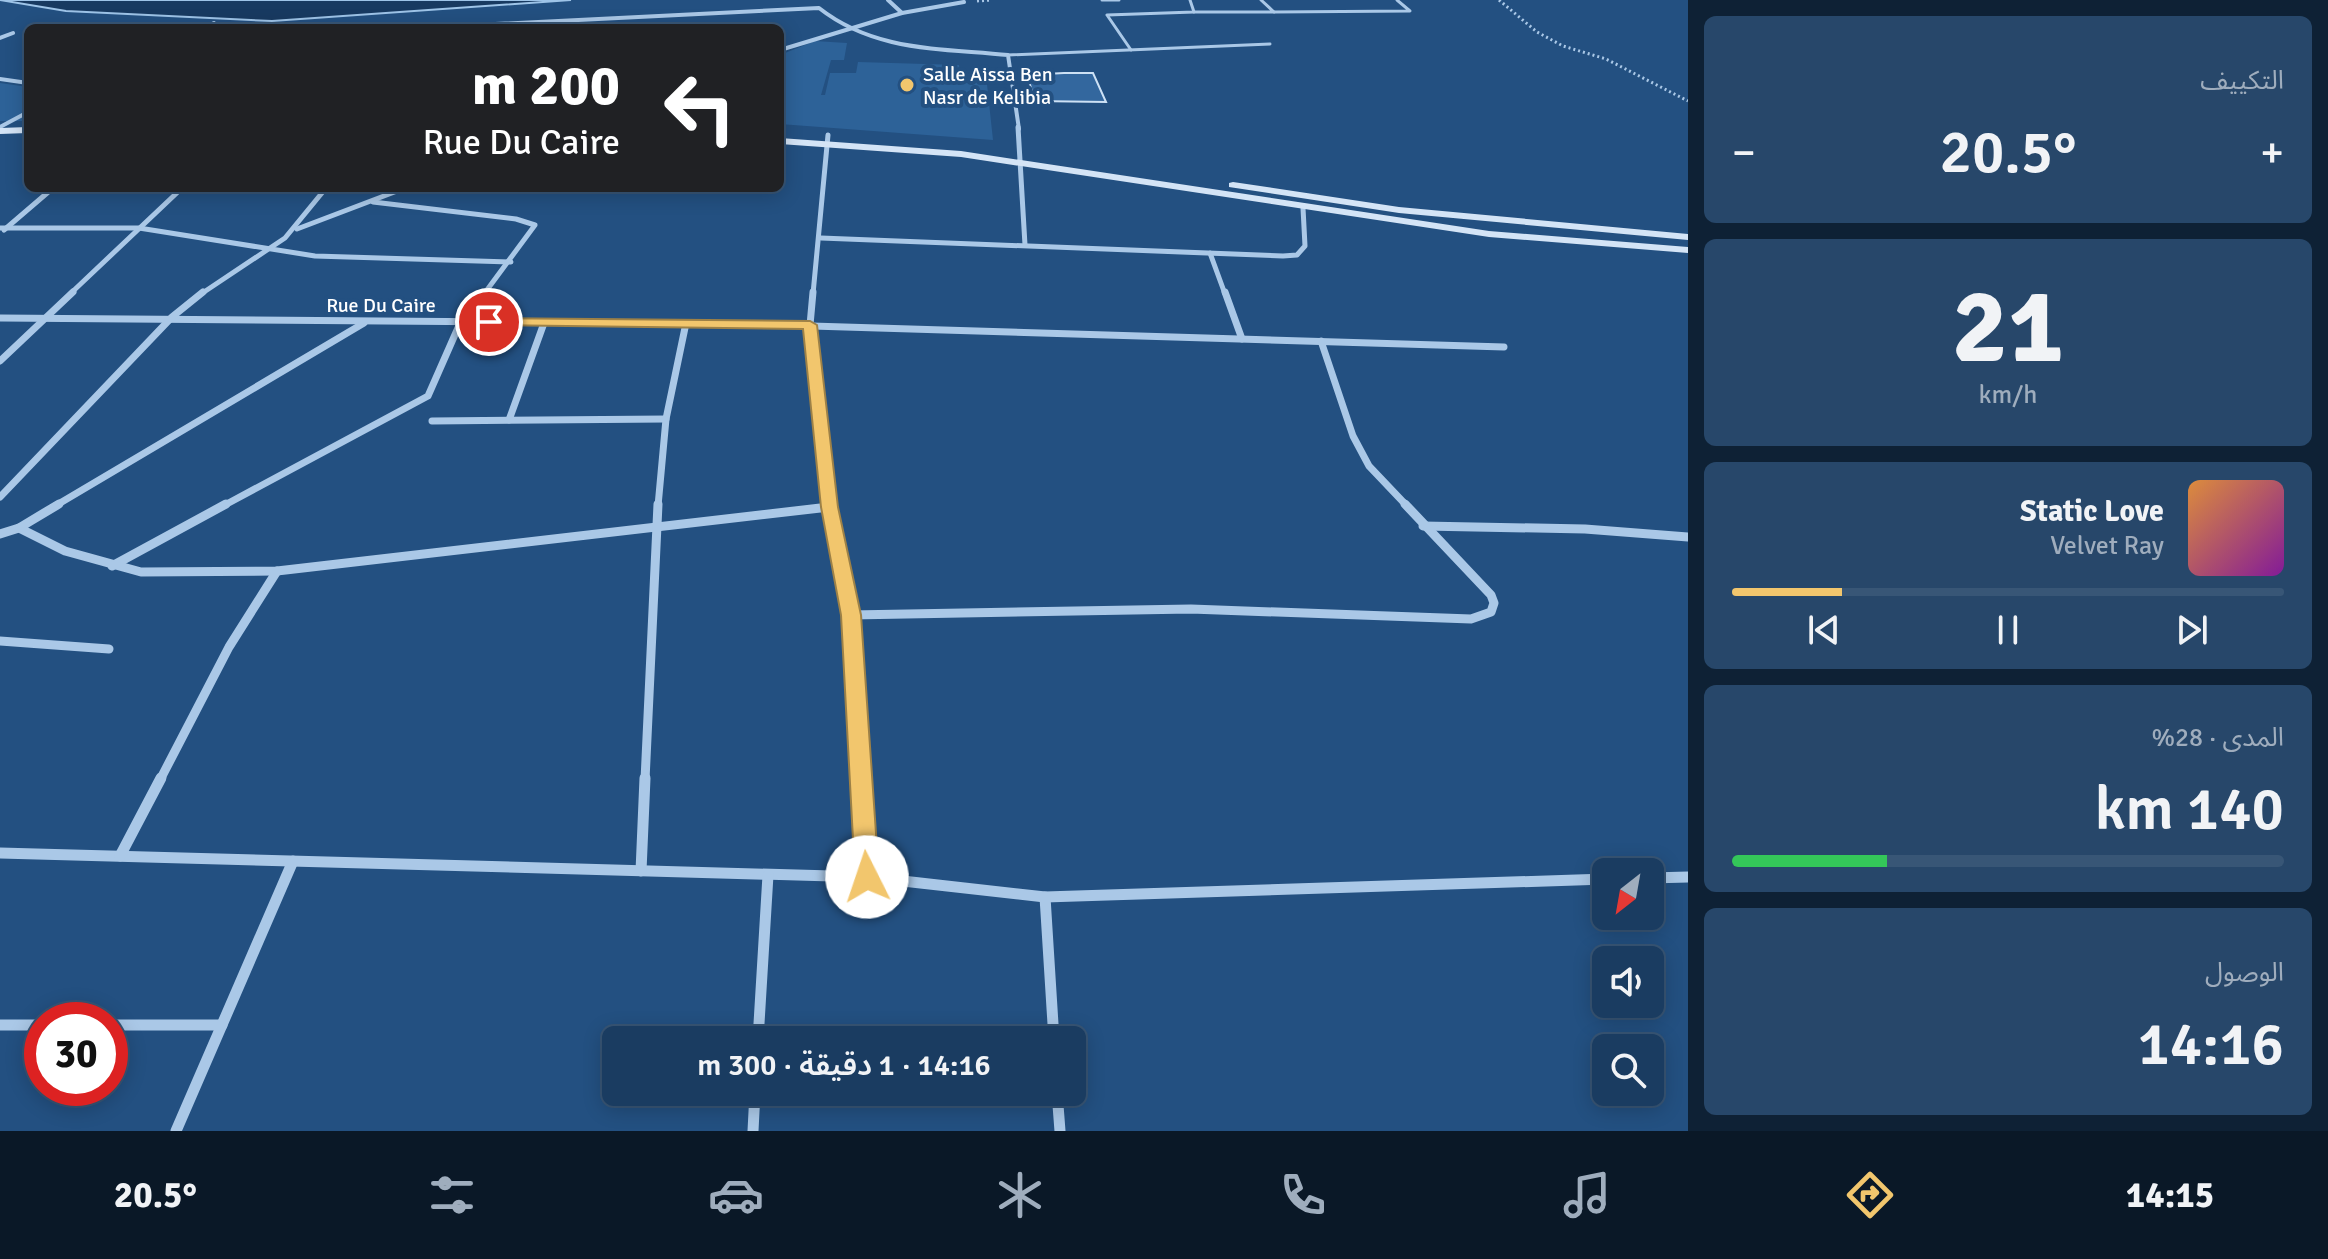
<!DOCTYPE html>
<html lang="ar">
<head>
<meta charset="utf-8">
<style>
  :root { --surface:#1a3c61; --page:#27476a; --text:#f1f3f6; --muted:#9fadbd; --line:#385676; --accent:#f2c66d }
  body { margin:0; font-family:Signika,"Noto Sans Arabic",sans-serif; background:var(--page); color:var(--text); direction:rtl; height:100vh; display:flex; flex-direction:column; font-size:30px; white-space:nowrap }
  * { box-sizing:border-box; margin:0 }
  p { font-size:26px; color:var(--muted) }
  .icon { flex:none; width:44px; height:44px; fill:none; stroke:currentColor; stroke-width:2; stroke-linecap:round; stroke-linejoin:round }
  .map { position:relative; flex:1; overflow:hidden; direction:ltr }
  .details { display:flex; flex-direction:column; gap:16px; padding:16px; background:#0e2135; width:640px }
  .details>* { flex:none }
  .hud { position:absolute; left:24px; top:24px; width:760px; height:168px; border-radius:12px; box-shadow:0 4px 20px #0003,0 0 0 2px var(--line); direction:rtl; background:#202124; color:#fff; overflow:hidden }
  .needle { width:52px; rotate:211deg }
  .tools { position:absolute; left:1592px; top:858px; display:grid; gap:16px }
  .tools a { display:grid; place-items:center; width:72px; height:72px; border-radius:12px; background:var(--surface); box-shadow:0 4px 20px #0003,0 0 0 2px var(--line); font-size:40px }
  .speed { position:absolute; left:24px; top:1002px; display:flex; gap:16px; font-size:40px; font-weight:700; text-align:center }
  .speed>* { display:grid; place-content:center; width:104px; height:104px; border-radius:50%; background:var(--surface); box-shadow:0 4px 20px #0003,0 0 0 2px var(--line); line-height:1 }
  .speed .limit { border:12px solid #d22; background:#fff; color:#111 }
  .pin { position:absolute; display:grid; place-items:center; width:68px; height:68px; color:#fff; margin:-34px; border:4px solid #fff; border-radius:50%; box-shadow:0 2px 8px #0007 }
  .me { position:absolute; width:88px; margin:-44px; rotate:356deg; stroke-linejoin:round; filter:drop-shadow(0 0 6px #0008) }
  .turn { display:flex; align-items:center; gap:28px; height:168px; padding:0 32px; font-size:36px }
  .turn .icon { width:104px; height:104px; stroke-width:2.5 }
  .turn b { display:block; font-size:56px; line-height:68px }
  .big { font-size:60px; font-weight:600; line-height:1.1 }
  .details .widget { flex:1; display:flex; flex-direction:column; justify-content:center; gap:12px; min-width:0; padding:0 28px; border-radius:12px; background:var(--page) }
  .details .dial { align-items:center; gap:0 }
  .dial b { font-size:104px; line-height:1 }
  .song { display:flex; align-items:center; gap:24px }
  .cover { width:96px; height:96px; border-radius:12px; background:linear-gradient(135deg,hsl(30 70% 55%),hsl(290 70% 35%)) }
  .played { height:8px; border-radius:4px; background:linear-gradient(90deg,var(--accent) 20%,var(--line) 20%) }
  .keys { display:flex; justify-content:space-around; direction:ltr }
  .heat { display:flex; justify-content:space-between; align-items:center; font-size:44px; direction:ltr }
  .charge { height:12px; border-radius:6px; background:linear-gradient(90deg,#34c759 28%,var(--line) 0) }
  .trip { position:absolute; left:602px; top:1026px; width:484px; height:80px; border-radius:12px; background:var(--surface); box-shadow:0 4px 20px #0003,0 0 0 2px var(--line); font-weight:600; line-height:80px; text-align:center; direction:rtl }
  .tab-bar { display:flex; height:128px; justify-content:space-around; align-items:center; background:#0a1827; color:var(--muted) }
  .tab-bar .icon { width:56px; height:56px }
  .tab-bar .current { color:var(--accent) }
  .tab-bar b { font-size:36px; color:var(--text) }
  main { display:flex; flex:1; min-height:0 }
  .map>svg:first-child { display:block }
  .green { fill:#2d6298 }
  .water { fill:#183a61; stroke:#9ec4e8; stroke-width:2 }
  .building { fill:#33679e; stroke:#cde1f5; stroke-width:2 }
  .lines { fill:none; stroke-linecap:round; stroke-linejoin:round }
  .path { stroke:#aac8e7; stroke-width:3; stroke-dasharray:2 3; stroke-linecap:butt }
  .service { stroke:#aac8e7; stroke-width:3 }
  .minor-far4 { stroke:#aac8e7; stroke-width:4 }
  .minor-far3 { stroke:#aac8e7; stroke-width:5 }
  .minor-far2 { stroke:#aac8e7; stroke-width:7 }
  .minor-far1 { stroke:#aac8e7; stroke-width:9 }
  .minor { stroke:#aac8e7; stroke-width:11 }
  .secondary { fill:#d4e4f6; fill-rule:evenodd }
  .route { fill:#f2c66d; stroke:#9d8147; stroke-width:2 }
  .poi-dot { fill:#f2c66d; stroke:#235081; stroke-width:3 }
  .labels { text-anchor:middle; stroke-width:8; stroke-linejoin:round; paint-order:stroke }
  .far-poi-label { font-size:20px; fill:#fff; stroke:#235081; text-anchor:start }
  .far-street-label { font-size:20px; fill:#fff; stroke:#235081 }
</style>
</head>
<body>
<main>
<section class="details">
<div class="widget"><p>التكييف</p>
<div class="heat"><a>−</a><b class="big">20.5°</b><a>+</a></div>
</div>
<div class="widget dial"><b>21</b><p>km/h</p></div>
<div class="widget">
<div class="song"><i class="cover"></i><div><b>Static Love</b><p>Velvet Ray</p></div></div>
<div class="played"></div>
<div class="keys"><svg class="icon" aria-label="previous" viewBox="0 0 24 24"><path d="M18 5L8 12l10 7zM5 5v14"/></svg><svg class="icon" aria-label="pause" viewBox="0 0 24 24"><path d="M8 5v14M16 5v14"/></svg><svg class="icon" aria-label="next" viewBox="0 0 24 24"><path d="M6 5l10 7-10 7zM19 5v14"/></svg></div>
</div>
<div class="widget"><p>المدى · 28%</p><b class="big">140 km</b><div class="charge"></div></div>
<div class="widget"><p>الوصول</p><b class="big">14:16</b></div>
</section>
<div class="map">
<svg width="1688" height="1131" viewBox="0 0 1688 1131">
  <rect width="100%" height="100%" fill="#235081"/>
  <g class="green">
    <polygon points="815,41 847,43 844,60 831,60 821,95 825,95 830,73 856,73 858,62 959,65 960,74 986,75 993,140 780,124 780,55"/>
    <polygon points="0,83 28,87 28,121 0,121"/>
  </g>
  <polygon class="water" points="0,0 571,0 272,21 66,11"/>
  <polygon class="building" points="1064,73 1093,73 1106,102 1035,101 1027,75"/>
  <g class="lines">
    <g class="path">
      <polyline points="1499,0 1537,32 1563,46 1606,59 1688,101"/>
      <polyline points="977,1 991,0"/>
    </g>
    <g class="service">
      <polyline points="1102,0 1119,0"/>
      <polyline points="1194,12 1274,12 1261,0"/>
      <polyline points="1274,12 1410,11 1397,0"/>
      <polyline points="1131,50 1107,15 1194,12 1190,0"/>
      <polyline points="1008,55 1270,44"/>
    </g>
    <g class="minor-far4">
      <polyline points="888,0 902,13"/>
      <polyline points="206,28 214,23"/>
      <path d="M416,28l403,-20c56,44 121,40 189,47l11,74"/>
      <polyline points="0,38 13,33"/>
      <polyline points="780,50 902,13 964,2"/>
      <polyline points="0,79 28,83"/>
      <polyline points="0,127 28,112"/>
    </g>
    <g class="minor-far3">
      <polyline points="1018,127 1025,245"/>
      <polyline points="373,202 516,219 535,225 484,294"/>
      <polyline points="0,228 139,228 315,256 511,262"/>
      <polyline points="297,229 405,188"/>
      <polyline points="4,230 53,188"/>
      <polyline points="821,238 1283,256 1297,255 1305,246 1303,208"/>
      <polyline points="1210,253 1225,294"/>
      <polyline points="70,294 182,188"/>
      <polyline points="201,294 285,238 326,188"/>
      <polyline points="813,294 828,135"/>
    </g>
    <g class="minor-far2">
      <polyline points="813,292 810,325 829,506"/>
      <polyline points="1225,292 1242,339"/>
      <polyline points="0,318 744,324 1504,347"/>
      <polyline points="1321,341 1353,436 1369,466 1407,506"/>
      <polyline points="0,361 73,292"/>
      <polyline points="509,420 544,323"/>
      <polyline points="432,421 666,419"/>
      <polyline points="0,497 172,317 203,292"/>
      <polyline points="55,506 364,323"/>
      <polyline points="223,506 428,396 461,321 486,292"/>
      <polyline points="658,506 666,419 686,323"/>
    </g>
    <g class="minor-far1">
      <polyline points="829,504 851,615 861,780"/>
      <polyline points="1423,526 1585,529 1688,537"/>
      <polyline points="19,528 65,551 141,572 277,571 829,507"/>
      <polyline points="0,534 19,528 59,504"/>
      <polyline points="112,566 226,504"/>
      <polyline points="851,615 1191,609 1471,619 1491,612 1494,603 1491,595 1405,504"/>
      <polyline points="0,641 109,649"/>
      <polyline points="160,780 229,647 277,571"/>
      <polyline points="645,780 658,504"/>
    </g>
    <g class="minor">
      <polyline points="861,778 867,877"/>
      <polyline points="0,853 867,877 1045,897 1606,879"/>
      <polyline points="120,856 161,778"/>
      <polyline points="641,871 645,778"/>
      <polyline points="1650,878 1688,877"/>
      <polyline points="1045,897 1054,1040"/>
      <polyline points="0,1025 42,1025"/>
      <polyline points="110,1025 222,1025"/>
      <polyline points="758,1040 768,875"/>
      <polyline points="1057,1092 1060,1131"/>
      <polyline points="176,1131 293,861"/>
      <polyline points="753,1131 755,1092"/>
    </g>
    <g class="secondary">
      <polygon points="28,127 28,133 0,134 0,128"/>
      <polygon points="780,138 961,151 1489,231 1688,247 1688,253 1489,237 961,157 780,144"/>
      <polygon points="1233,182 1399,207 1688,234 1688,240 1399,213 1229,187 1229,183"/>
    </g>
  </g>
  <polygon class="route" points="489,318 810,321 817,325 838,507 861,615 879,877 876,885 867,888 859,885 855,877 841,615 821,507 803,329 484,325 482,322"/>
  <circle class="poi-dot" cx="907" cy="85" r="8"/>
  <g class="labels">
    <g class="far-poi-label">
      <text x="923" y="81">Salle Aissa Ben<tspan x="923" dy="23">Nasr de Kelibia</tspan></text>
    </g>
    <g class="far-street-label">
      <text x="381" y="312">Rue Du Caire</text>
    </g>
  </g>
</svg>
<div class="tools">
<a><svg class="needle" viewBox="-14 -14 28 28"><path d="M0-13l5 13h-10z" fill="#e53935"/><path d="M0 13l5-13h-10z" fill="#9fadbd"/></svg></a>
<a><svg class="icon" aria-label="sound" viewBox="0 0 24 24"><path d="M4 9h4l5-4v14l-5-4H4zM17 9q2 3 0 6"/></svg></a>
<a><svg class="icon" aria-label="search" viewBox="0 0 24 24"><circle cx="10" cy="10" r="6"/><path d="M15 15l6 6"/></svg></a>
</div>
<div class="speed"><div class="limit">30</div></div>
<div class="pin" style="left:489px;top:322px;background:#d93025"><svg class="icon" aria-label="arrive" viewBox="0 0 24 24"><path d="M6 21V4h12l-3 4 3 4H6"/></svg></div>
<svg class="me" style="left:867px;top:877px" viewBox="-20 -20 40 40"><circle r="19" fill="#fff"/><path d="M0-13L10 11 0 6-10 11z" fill="#f2c66d"/></svg>
<div class="trip">14:16 · 1 دقيقة · 300 m</div>
<div class="hud">
<div class="turn"><svg class="icon" aria-label="left" viewBox="0 0 24 24"><path d="M17 20v-9H6M10 6l-5 5 5 5"/></svg><div><b>200 m</b>Rue Du Caire</div></div>
</div>
</div>
</main>
<nav class="tab-bar">
<b>14:15</b>
<svg class="icon current" aria-label="directions" viewBox="0 0 24 24"><path d="M12 3l9 9-9 9-9-9zM9 14v-3h6M13 9l2 2-2 2"/></svg>
<svg class="icon" aria-label="music" viewBox="0 0 24 24"><path d="M9 18V5l10-2v13"/><circle cx="6" cy="18" r="3"/><circle cx="16" cy="16" r="3"/></svg>
<svg class="icon" aria-label="phone" viewBox="0 0 24 24"><path d="M5 4h4l2 5-3 2q2 4 5 5l2-3 5 2v4C11 20 4 13 5 4z"/></svg>
<svg class="icon" aria-label="climate" viewBox="0 0 24 24"><path d="M12 3v18M4 7l16 10M4 17L20 7"/></svg>
<svg class="icon" aria-label="car" viewBox="0 0 24 24"><path d="M5 17H2v-5l4-1 3-4h7l3 4 3 1v5h-3M9 17h6M6 11h13"/><circle cx="7" cy="17" r="2"/><circle cx="17" cy="17" r="2"/></svg>
<svg class="icon" aria-label="filters" viewBox="0 0 24 24"><path d="M4 7h16M4 17h16"/><circle cx="9" cy="7" r="2"/><circle cx="15" cy="17" r="2"/></svg>
<b>20.5°</b>
</nav>
</body>
</html>
